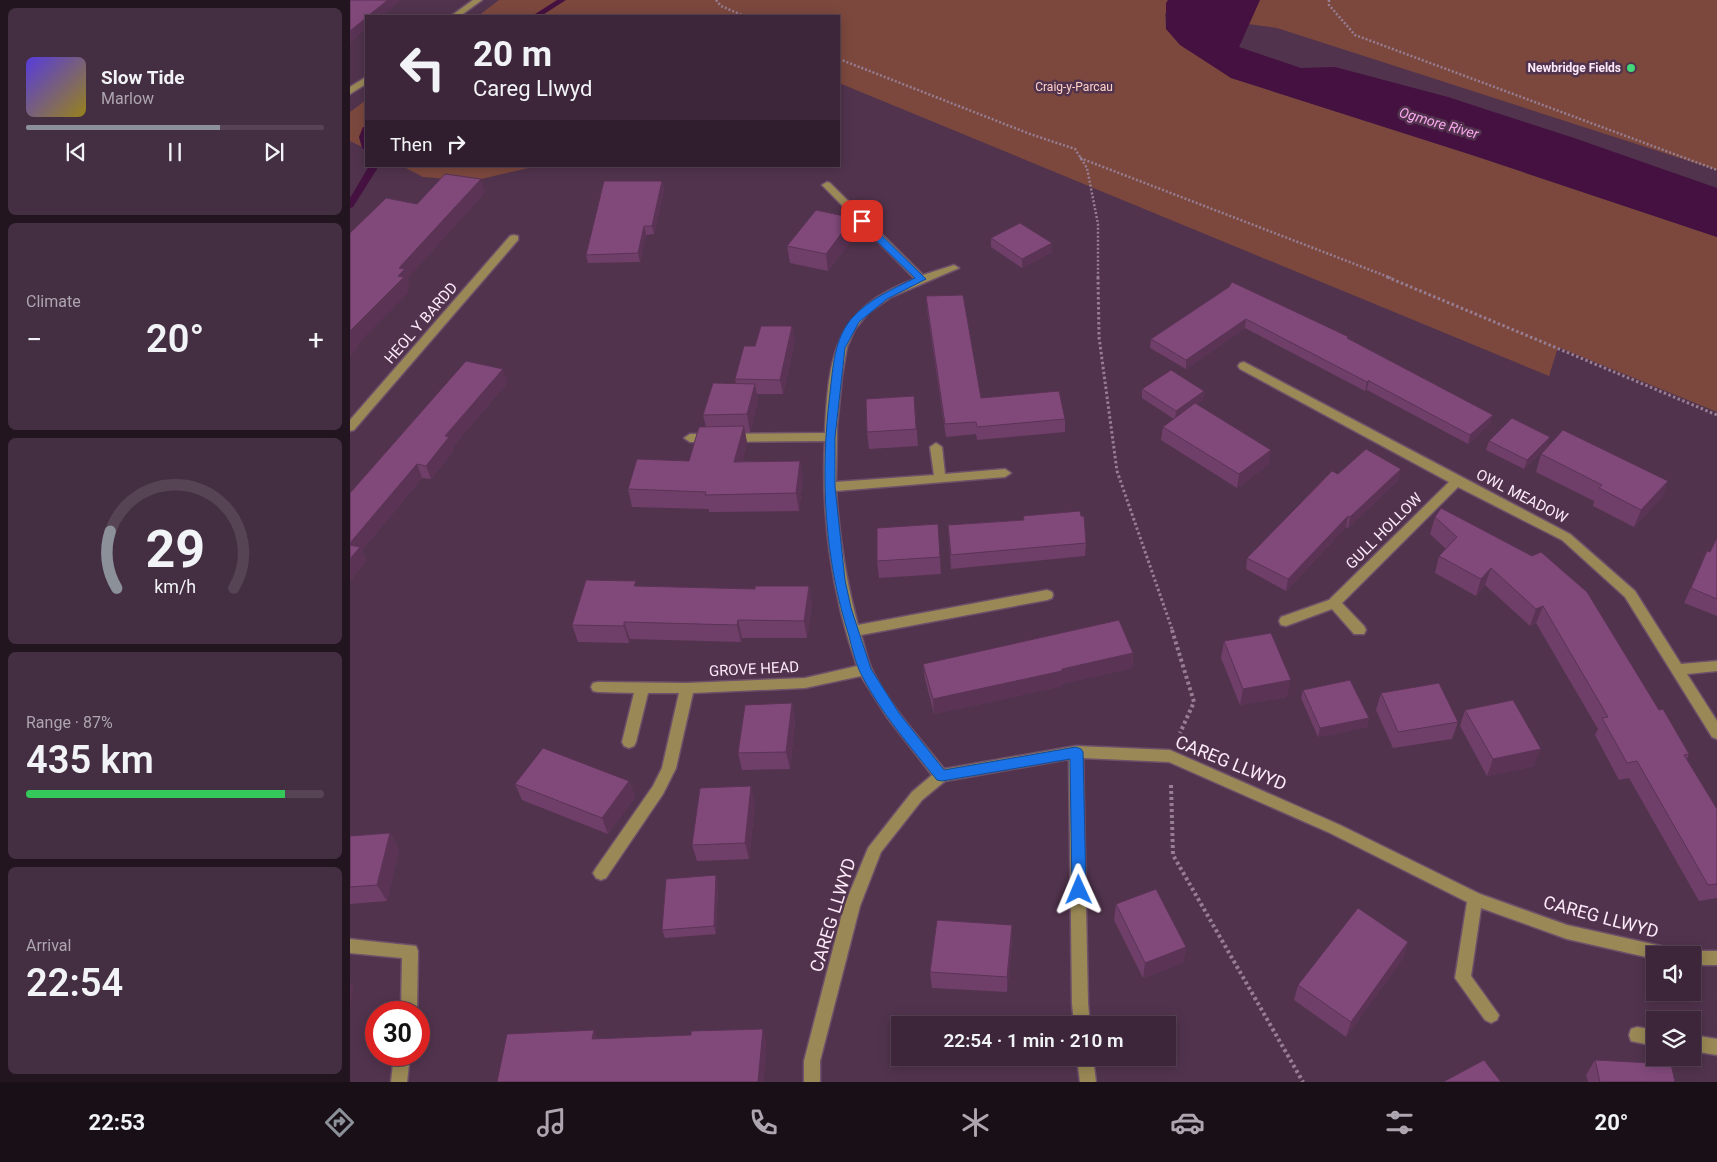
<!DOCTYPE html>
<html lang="en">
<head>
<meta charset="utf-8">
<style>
  :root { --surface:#3d263a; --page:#442e42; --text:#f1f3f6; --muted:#ada5af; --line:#564354; --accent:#8c9099 }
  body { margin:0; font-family:Roboto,sans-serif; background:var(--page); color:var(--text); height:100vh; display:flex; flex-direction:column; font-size:19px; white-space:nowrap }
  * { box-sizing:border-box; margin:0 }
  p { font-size:16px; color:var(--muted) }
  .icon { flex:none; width:28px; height:28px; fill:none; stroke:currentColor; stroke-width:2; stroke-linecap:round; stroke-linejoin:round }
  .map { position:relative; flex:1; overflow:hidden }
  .panel { display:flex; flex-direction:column; gap:8px; padding:8px; background:#221520; width:350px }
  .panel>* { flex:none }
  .hud { position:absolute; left:15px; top:15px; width:475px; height:152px; border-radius:0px; box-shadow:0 2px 12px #0003,0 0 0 1px var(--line); background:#3d263a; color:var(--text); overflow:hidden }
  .tools { position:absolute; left:1296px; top:946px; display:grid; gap:10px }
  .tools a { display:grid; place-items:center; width:55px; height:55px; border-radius:0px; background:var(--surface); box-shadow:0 2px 12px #0003,0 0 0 1px var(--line); font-size:25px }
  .speed { position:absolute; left:15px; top:1001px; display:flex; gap:10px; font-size:25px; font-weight:700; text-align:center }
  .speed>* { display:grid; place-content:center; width:65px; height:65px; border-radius:50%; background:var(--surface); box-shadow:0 2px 12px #0003,0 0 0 1px var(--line); line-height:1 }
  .speed .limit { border:8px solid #d22; background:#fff; color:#111 }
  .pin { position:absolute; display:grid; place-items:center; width:42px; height:42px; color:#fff; margin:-21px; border-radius:10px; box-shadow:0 2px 8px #0006 }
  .me { position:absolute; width:55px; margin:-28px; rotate:359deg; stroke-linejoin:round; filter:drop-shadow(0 0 4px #0008) }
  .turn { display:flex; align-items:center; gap:18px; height:105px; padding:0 25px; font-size:22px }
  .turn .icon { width:65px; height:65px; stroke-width:2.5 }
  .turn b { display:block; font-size:35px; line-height:42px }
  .then { display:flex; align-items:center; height:48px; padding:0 25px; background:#0003; gap:10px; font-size:19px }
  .big { font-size:38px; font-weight:600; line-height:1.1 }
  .panel .tile { flex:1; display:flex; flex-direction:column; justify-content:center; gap:8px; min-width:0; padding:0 18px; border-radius:8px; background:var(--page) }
  .panel .dial { align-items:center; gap:0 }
  .dial svg { height:130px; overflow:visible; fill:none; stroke:var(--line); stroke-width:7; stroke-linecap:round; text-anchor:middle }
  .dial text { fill:var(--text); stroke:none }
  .song { display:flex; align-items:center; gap:15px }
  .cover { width:60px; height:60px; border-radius:8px; background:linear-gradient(135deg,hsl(250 70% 55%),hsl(50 70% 35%)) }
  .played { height:5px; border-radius:2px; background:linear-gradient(90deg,var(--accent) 65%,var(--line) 65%) }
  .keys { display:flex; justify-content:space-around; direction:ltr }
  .heat { display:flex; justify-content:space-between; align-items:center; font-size:28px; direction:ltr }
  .charge { height:8px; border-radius:4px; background:linear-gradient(90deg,#34c759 87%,var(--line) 0) }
  .trip { position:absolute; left:541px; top:1016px; width:285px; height:50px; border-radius:0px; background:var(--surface); box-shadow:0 2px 12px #0003,0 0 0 1px var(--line); font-weight:600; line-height:50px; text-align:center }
  .tab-bar { display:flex; height:80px; justify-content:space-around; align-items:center; background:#180f17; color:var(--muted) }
  .tab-bar .icon { width:35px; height:35px }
  .tab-bar .active { color:var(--accent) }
  .tab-bar b { font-size:22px; color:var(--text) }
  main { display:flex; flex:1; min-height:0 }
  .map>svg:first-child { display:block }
  .green { fill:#7c483e }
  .water { fill:#451141 }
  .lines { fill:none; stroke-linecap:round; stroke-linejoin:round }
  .stream { fill:#451141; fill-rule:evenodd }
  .minor-casing { stroke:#6d5069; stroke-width:3 }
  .path-far2 { stroke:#977e93; stroke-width:2.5; stroke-dasharray:2 2; stroke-linecap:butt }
  .path-far1 { stroke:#977e93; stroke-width:3; stroke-dasharray:2.5 2.5; stroke-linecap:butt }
  .path { stroke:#977e93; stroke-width:4; stroke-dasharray:3 3; stroke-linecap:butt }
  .minor { fill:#9a8956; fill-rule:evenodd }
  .wall { fill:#6f3f69 }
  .shaded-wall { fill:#5a3355 }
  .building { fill:#81497a; stroke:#5a3355 }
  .route { fill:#1a73e8; stroke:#114b97 }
  .poi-dot { fill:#44d77a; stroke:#51334d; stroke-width:2 }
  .labels { text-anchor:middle; stroke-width:5; stroke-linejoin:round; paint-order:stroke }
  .far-poi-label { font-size:12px; font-weight:bold; fill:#fdeaf9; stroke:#51334d; text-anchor:end }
  .far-park-label { font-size:12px; fill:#ffd2c8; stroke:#51334d }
  .far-water-label { font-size:14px; font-style:italic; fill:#faa7ee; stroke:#51334d }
  .street-label { font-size:15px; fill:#fdeaf9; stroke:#51334d }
  .near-street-label { font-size:18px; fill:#fdeaf9; stroke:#51334d }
</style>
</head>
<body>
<main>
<section class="panel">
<div class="tile">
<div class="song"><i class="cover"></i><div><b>Slow Tide</b><p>Marlow</p></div></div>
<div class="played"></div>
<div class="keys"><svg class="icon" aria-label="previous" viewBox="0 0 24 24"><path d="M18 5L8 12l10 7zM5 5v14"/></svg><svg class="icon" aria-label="pause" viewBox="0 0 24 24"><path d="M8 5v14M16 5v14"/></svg><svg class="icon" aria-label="next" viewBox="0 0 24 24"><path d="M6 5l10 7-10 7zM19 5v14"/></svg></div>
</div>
<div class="tile"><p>Climate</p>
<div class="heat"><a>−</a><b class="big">20°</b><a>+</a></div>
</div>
<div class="tile dial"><svg viewBox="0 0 100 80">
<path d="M14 69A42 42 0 1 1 86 69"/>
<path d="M14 69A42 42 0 0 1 10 34" stroke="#8c9099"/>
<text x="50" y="56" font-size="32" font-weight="700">29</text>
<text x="50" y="72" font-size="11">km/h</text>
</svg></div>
<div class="tile"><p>Range · 87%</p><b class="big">435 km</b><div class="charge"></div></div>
<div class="tile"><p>Arrival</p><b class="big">22:54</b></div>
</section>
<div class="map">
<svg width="1367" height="1082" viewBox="0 0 1367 1082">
  <rect width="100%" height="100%" fill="#51334d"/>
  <g class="green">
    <polygon points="149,0 1367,0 1367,170 927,28 815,13 816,29 881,78 1122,155 1367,237 1367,412 1208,347 1199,376 489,83 489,16 128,16"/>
    <polygon points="16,100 16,149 0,141 0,112"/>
    <polygon points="52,166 187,166 123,181 73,177"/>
  </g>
  <polygon class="water" points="818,0 910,0 889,47 951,68 985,67 1098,97 1224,138 1367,188 1367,237 1122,155 881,78 830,45 816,29 816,3"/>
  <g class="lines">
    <g class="stream">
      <polygon points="207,0 216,0 191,16 182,16"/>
      <polygon points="13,127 16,127 16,151 12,148 9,137"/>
      <polygon points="19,166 27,166 27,169 3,207 0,208 0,198"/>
    </g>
    <defs>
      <g id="minor">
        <polygon points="123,0 132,0 110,16 101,16"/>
        <polygon points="16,77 16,84 0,94 0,87"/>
        <path d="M477,182l3,1 93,92 31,-10 5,3 -68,29 -23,16 -13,16 -8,18 -5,29 -5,50 -1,56 98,-7 -4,-28 6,-4 6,4 3,27 60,-5 6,4 -6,4 -169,14c3,45 10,90 22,134l189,-35 5,2 1,3 -1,3 -5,2 -186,35c4,12 6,25 12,37 18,36 47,66 71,97l132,-23 94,4 170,75 140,69 87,31 103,23 6,2 2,5h-23v4l-88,-20 -86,-31 -10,68 28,39 -2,5 -6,3 -6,-3 -30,-42 12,-76 -137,-69 -161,-71 -86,-4 5,245 2,22h-16l-2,-22 -3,-244 -124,22 -23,19 -41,52 -21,54 -40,155v21h-16v-21l40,-155 24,-58 44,-56 20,-17 -45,-58 -26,-41 -56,12 -112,5 -17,75 -13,26 -57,84 -5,2 -5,-2 -3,-5 3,-5 57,-82 9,-18 17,-75h-31l-12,49 -2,4 -5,2 -5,-2 -2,-4 12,-49 -36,-1 -5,-1 -2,-4 2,-4 5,-1 89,1 118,-5 52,-12c-25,-71 -36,-150 -32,-225l-135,1 -6,-4 6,-4 135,-1c4,-79 9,-124 90,-154l-91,-92 -2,-2z"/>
        <polygon points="164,235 168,236 168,240 4,430 0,431 0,420 160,236"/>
        <polygon points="894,362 1220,534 1285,591 1331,664 1367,661 1367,671 1337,674 1367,721 1367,739 1362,737 1275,597 1212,540 1108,487 992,603 1014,626 1016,630 1014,634 1004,634 982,609 936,626 931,625 929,621 931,617 979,600 1099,482 890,369 888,366 890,363"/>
        <polygon points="0,939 66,946 68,951 67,1012 51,1012 52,958 0,953"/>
        <polygon points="1342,951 1367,951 1367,965 1342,965 1342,955 1335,955"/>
        <polygon points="1287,1027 1305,1030 1305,1046 1281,1041 1279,1035 1281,1029"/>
        <polygon points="1342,1035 1367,1039 1367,1055 1342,1051"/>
        <polygon points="44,1055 60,1055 57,1082 41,1082"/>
        <polygon points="727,1058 743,1058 746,1082 730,1082"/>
      </g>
    </defs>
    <use href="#minor" class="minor-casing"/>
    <g class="path-far2">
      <polyline points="366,0 371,6 394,16"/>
      <polyline points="979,0 979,5 1005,35 1367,170"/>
      <polyline points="489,59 680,134 725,149 737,168 748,224 748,278"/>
      <polyline points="730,158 1041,278"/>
    </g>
    <g class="path-far1">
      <polyline points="748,277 749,337 767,471 823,632"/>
      <polyline points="1037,277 1367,415"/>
    </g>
    <g class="path">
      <polyline points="822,630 844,702 830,733"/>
      <polyline points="821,785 823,855 953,1082"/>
    </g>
    <use href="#minor" class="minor"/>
  </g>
  <g class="wall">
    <polygon points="312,181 314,190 304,234 296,235 290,262 238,263 236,255"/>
    <polygon points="505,235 478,271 440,263 437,246"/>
    <polygon points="641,238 702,252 672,268 641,247"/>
    <polygon points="879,287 998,339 1141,423 1118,444 1017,390 1017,389 1015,391 895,328 836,369 800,348 801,339"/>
    <polygon points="576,296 631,398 715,419 715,432 627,440 626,434 596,437 577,309"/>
    <polygon points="442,326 445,341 433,394 407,394 408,401 400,432 395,432 397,443 392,461 450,461 453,478 449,511 359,512 359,509 282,507 278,489 339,461 356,427 353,415 386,384 385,379 405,346"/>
    <polygon points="158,382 103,446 104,450 81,479 72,478 12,550 16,560 0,581 0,493"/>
    <polygon points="792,389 854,391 853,400 847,404 919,464 887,488 811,440 813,427 824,419 792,398"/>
    <polygon points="564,396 568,446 519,449 517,432"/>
    <polygon points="1139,441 1197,446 1174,469 1136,450"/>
    <polygon points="1191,454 1318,481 1311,498 1284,527 1243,506 1244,501 1186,472"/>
    <polygon points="988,474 1048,480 998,528 996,527 936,591 896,569 897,558"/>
    <polygon points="1091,508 1309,710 1339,754 1337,759 1367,809 1367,898 1349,901 1279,778 1269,780 1245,735 1248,729 1186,623 1180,626 1135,585 1126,596 1085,573 1089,556 1096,549 1080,534 1085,517"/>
    <polygon points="673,516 736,543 735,556 601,569 598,525 673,520"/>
    <polygon points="588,524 591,574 529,578 527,561"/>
    <polygon points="1367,538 1367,616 1334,603 1357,551 1360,552"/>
    <polygon points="287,586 405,589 459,586 462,604 457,638 392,638 391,642 280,639 279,643 228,642 222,625"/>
    <polygon points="874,641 937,697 890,705 871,658"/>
    <polygon points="783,653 782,668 712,684 712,686 584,714 575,679 573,664"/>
    <polygon points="953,690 1019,718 1017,727 968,737 951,698"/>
    <polygon points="1031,693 1108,722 1102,739 1043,748 1026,710"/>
    <polygon points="442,703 445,720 440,769 392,770 388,753"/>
    <polygon points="1115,710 1184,766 1137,776 1110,726"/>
    <polygon points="279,781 285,797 258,834 172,800 165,784"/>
    <polygon points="405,802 399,859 347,861 342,845"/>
    <polygon points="40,833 49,849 37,901 0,904 0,836"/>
    <polygon points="368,883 366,934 315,938 312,930"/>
    <polygon points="766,904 836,947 833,963 793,978 764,920"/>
    <polygon points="662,925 662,940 657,992 582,988 580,972"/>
    <polygon points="1058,942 1053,958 996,1037 944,1000 948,985"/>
    <polygon points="1245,1060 1325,1082 1238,1082 1236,1075"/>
  </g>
  <g class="shaded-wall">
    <polygon points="38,0 52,0 32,16 18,16"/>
    <polygon points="16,18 16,29 0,43 0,31"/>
    <polygon points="131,179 135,193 58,278 60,284 57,286 59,292 8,344 9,347 0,357 0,331 48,276 49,268"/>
    <polygon points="312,181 314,190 304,234 302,226"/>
    <polygon points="503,218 505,235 478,271 476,254"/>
    <polygon points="294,226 296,235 290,262 288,253"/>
    <polygon points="702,243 702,252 672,268 672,259"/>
    <polygon points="896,319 895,328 836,369 836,360"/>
    <polygon points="442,326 445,341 433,394 430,380"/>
    <polygon points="153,369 158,382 103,446 104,450 81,479 76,466 95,436"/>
    <polygon points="1019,380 1017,389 1015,391 1017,382"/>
    <polygon points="405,384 408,401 400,432 397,414"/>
    <polygon points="854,391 853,400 825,419 826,411"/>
    <polygon points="1143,415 1141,423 1118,444 1120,435"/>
    <polygon points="394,426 397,443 387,479 384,462"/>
    <polygon points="1200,437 1197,446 1174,469 1177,460"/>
    <polygon points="921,450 919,464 887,488 889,474"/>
    <polygon points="450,461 453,478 449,511 446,493"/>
    <polygon points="67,464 72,478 12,550 16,560 0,581 0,543"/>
    <polygon points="1051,469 1048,480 998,528 1000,517"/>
    <polygon points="1318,481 1311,498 1284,527 1291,510"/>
    <polygon points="998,516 996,527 936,591 938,579"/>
    <polygon points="1141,568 1135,585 1126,596 1131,579"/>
    <polygon points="459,586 462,604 457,638 454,621"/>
    <polygon points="1193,606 1186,623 1180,626 1186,609"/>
    <polygon points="388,620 392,638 391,642 387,625"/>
    <polygon points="274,622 280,639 279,643 274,626"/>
    <polygon points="783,653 782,668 712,684 712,686 584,714 583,699"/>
    <polygon points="941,680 937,697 890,705 893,689"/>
    <polygon points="442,703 445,720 440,769 436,752"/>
    <polygon points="1019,718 1017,727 968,737 970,728"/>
    <polygon points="1191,749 1184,766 1137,776 1143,759"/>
    <polygon points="279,781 285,797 258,834 252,818"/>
    <polygon points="401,786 405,802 399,859 395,843"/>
    <polygon points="40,833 49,849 37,901 27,885"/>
    <polygon points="366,875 368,883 366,934 364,926"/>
    <polygon points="662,925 662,940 657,992 657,977"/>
    <polygon points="1058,942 1053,958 996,1037 1001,1022"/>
    <polygon points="836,947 833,963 793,978 795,963"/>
    <polygon points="0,982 4,988 0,1004"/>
    <polygon points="413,1029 417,1044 414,1082 408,1082"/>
    <polygon points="244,1030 250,1044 242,1039"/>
  </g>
  <g class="building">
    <polygon points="0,0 38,0 18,16 16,16 16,18 0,31"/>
    <polygon points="95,174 131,179 49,268 55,269 48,276 54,277 0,331 0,233 36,198 67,204"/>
    <polygon points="254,181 312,181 302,226 294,226 288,253 236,255"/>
    <polygon points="466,210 503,218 476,254 437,246"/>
    <polygon points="670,223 702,243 672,259 641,238"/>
    <polygon points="882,282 999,337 997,338 1143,415 1120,435 1019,381 1019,380 1017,382 896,319 836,360 801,339 879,287"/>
    <polygon points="613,295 631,398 709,391 715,419 627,427 626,422 595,424 576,296"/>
    <polygon points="411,326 442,326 430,380 385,379 394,346 405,346"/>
    <polygon points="116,361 153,369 95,436 99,437 76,466 67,464 0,543 0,493"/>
    <polygon points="821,370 854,391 826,411 792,389"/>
    <polygon points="363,383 405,384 397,414 353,415"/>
    <polygon points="564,396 566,429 517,432 516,399"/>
    <polygon points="845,403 921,450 889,474 813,427"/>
    <polygon points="1162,418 1200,437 1177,460 1139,441"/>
    <polygon points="394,426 384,462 450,461 446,493 355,495 356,492 278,489 287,459 339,461 349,427"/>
    <polygon points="1213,430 1318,481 1291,510 1249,488 1252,485 1191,454"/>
    <polygon points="1016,449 1051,469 1000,517 998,516 938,579 897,558 982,471 988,474"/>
    <polygon points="1091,508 1182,556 1191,552 1237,592 1309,710 1313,709 1339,754 1334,755 1367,809 1367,884 1358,885 1287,761 1277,763 1252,718 1258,717 1193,606 1186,609 1141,568 1131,579 1089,556 1107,537 1085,517"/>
    <polygon points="730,511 731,516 734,516 736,543 601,555 598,525 674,520 673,516"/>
    <polygon points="588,524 590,557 527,561 527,528"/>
    <polygon points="1367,538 1367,599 1341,588 1357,551 1360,552"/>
    <polygon points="0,545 10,547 0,559"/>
    <polygon points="236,580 286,581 284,586 405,589 405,586 459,586 454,621 388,620 387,625 274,622 274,626 222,625"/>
    <polygon points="769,620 783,653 712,669 712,671 583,699 573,664"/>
    <polygon points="921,633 941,680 893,689 874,641"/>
    <polygon points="1000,680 1019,718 970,728 953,690"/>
    <polygon points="1089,683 1108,722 1048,732 1031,693"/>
    <polygon points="1163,700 1191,749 1143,759 1115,710"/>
    <polygon points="442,703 436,752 388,753 395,705"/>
    <polygon points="193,748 279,781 252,818 165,784"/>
    <polygon points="401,786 395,843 342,845 350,788"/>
    <polygon points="40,833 27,885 0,887 0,836"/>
    <polygon points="366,875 364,926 312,930 316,879"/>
    <polygon points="806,889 836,947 795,963 766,904"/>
    <polygon points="1008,908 1058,942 1001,1022 948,985"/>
    <polygon points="587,920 662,925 657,977 580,972"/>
    <polygon points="413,1029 408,1082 147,1082 157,1034 244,1030 242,1039 341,1035 341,1031"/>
    <polygon points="1134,1060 1151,1082 1093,1082"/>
    <polygon points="1245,1060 1321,1064 1325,1082 1250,1082"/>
  </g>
  <path class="route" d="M512,218l3,1 61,60 -39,20 -28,23 -14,26 -10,89v50l10,93 6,28 20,61 28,44 45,57 132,-23 5,2 2,3 3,138 -2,4 -5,2 -5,-2 -2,-4 -2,-131 -128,22 -5,-1c-28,-35 -57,-68 -77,-108 -5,-11 -8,-24 -11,-36 -25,-78 -29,-162 -19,-243 3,-26 4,-54 22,-75 17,-19 41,-29 63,-40l-57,-55v-4z"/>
  <circle class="poi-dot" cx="1281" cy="68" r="5"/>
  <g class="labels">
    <g class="far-poi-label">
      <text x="1271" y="72">Newbridge Fields</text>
    </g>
    <g class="far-park-label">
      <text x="724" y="91">Craig-y-Parcau</text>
    </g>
    <g class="far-water-label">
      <text transform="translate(1089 123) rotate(16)" y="5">Ogmore River</text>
    </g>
    <g class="street-label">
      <text transform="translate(71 323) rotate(-49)" y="5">HEOL Y BARDD</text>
      <text transform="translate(1172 496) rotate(27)" y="5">OWL MEADOW</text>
      <text transform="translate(1034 531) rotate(-45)" y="5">GULL HOLLOW</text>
      <text transform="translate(404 669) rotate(-3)" y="5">GROVE HEAD</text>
    </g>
    <g class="near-street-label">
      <text transform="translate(881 763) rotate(22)" y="6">CAREG LLWYD</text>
      <text transform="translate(483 915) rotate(-73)" y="6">CAREG LLWYD</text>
      <text transform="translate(1251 917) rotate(15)" y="6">CAREG LLWYD</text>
    </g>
  </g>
</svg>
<div class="tools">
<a><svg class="icon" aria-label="sound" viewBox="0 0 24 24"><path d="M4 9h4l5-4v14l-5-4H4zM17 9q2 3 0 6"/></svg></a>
<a><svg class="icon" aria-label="layers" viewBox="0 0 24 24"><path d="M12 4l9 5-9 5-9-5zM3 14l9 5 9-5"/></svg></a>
</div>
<div class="speed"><div class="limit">30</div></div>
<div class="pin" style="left:512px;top:221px;background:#d93025"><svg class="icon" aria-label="arrive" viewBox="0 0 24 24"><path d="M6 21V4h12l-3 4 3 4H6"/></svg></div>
<svg class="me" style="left:729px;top:890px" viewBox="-20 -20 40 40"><path d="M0-17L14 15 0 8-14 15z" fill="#1a73e8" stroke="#fff" stroke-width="4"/></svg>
<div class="trip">22:54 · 1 min · 210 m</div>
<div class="hud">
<div class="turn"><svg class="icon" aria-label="left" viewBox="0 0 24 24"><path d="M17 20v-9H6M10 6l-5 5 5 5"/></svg><div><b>20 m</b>Careg Llwyd</div></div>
<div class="then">Then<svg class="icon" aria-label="right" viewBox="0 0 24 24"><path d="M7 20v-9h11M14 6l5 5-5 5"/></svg></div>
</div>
</div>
</main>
<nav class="tab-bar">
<b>22:53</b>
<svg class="icon active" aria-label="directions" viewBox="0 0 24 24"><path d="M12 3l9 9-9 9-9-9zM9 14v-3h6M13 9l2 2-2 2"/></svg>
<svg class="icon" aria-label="music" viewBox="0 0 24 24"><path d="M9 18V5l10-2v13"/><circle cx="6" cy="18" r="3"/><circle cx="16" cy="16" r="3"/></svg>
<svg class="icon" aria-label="phone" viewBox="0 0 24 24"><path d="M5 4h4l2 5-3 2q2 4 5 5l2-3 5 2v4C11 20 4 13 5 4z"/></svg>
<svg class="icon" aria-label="climate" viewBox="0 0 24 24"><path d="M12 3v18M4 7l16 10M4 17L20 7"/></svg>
<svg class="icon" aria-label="car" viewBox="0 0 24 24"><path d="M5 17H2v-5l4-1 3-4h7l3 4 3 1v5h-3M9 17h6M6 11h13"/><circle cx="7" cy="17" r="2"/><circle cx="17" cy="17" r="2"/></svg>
<svg class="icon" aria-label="filters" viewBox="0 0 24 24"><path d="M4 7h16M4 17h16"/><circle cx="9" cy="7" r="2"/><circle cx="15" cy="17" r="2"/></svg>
<b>20°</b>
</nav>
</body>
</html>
